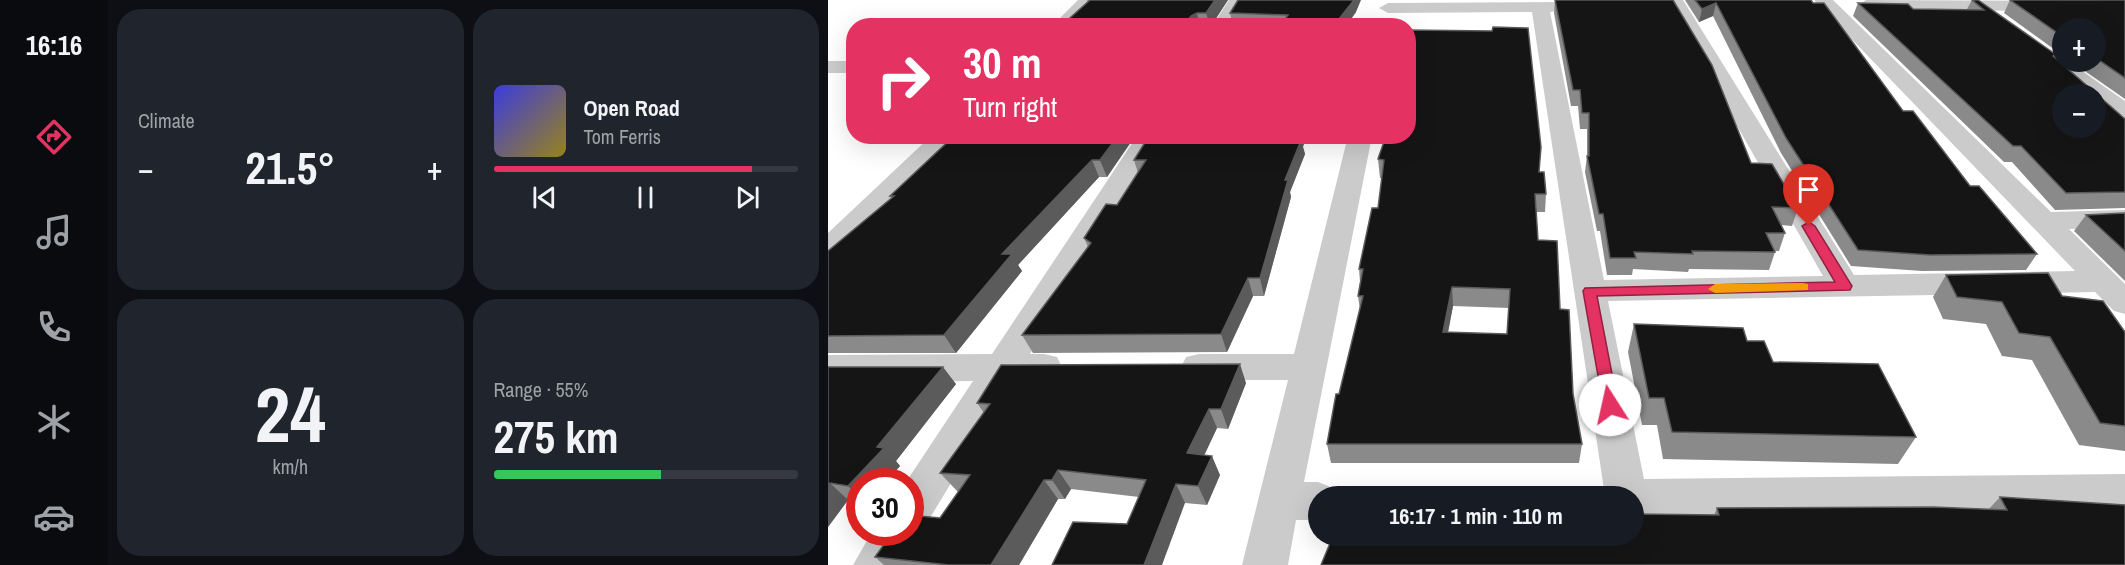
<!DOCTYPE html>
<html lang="en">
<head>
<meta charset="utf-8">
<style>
  :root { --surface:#171b24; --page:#20242c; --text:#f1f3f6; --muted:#9ea1a6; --line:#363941; --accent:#e43262 }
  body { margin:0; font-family:"Archivo Narrow",sans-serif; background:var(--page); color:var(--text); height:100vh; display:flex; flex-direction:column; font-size:22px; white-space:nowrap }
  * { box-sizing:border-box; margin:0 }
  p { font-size:20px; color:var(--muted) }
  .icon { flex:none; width:33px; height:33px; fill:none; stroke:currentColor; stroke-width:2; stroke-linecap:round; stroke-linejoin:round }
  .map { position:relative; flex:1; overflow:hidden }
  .side { display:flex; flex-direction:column; gap:9px; padding:9px; background:#0d0f14; width:720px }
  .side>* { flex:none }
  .banner { position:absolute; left:18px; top:18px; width:570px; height:126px; border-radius:24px; box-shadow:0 6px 24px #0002; background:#e43262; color:#fff; overflow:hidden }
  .controls { position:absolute; left:1224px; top:18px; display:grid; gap:12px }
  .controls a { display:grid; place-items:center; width:54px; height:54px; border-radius:50%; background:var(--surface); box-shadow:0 6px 24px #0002; font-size:30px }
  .speed { position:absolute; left:18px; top:468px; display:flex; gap:12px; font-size:30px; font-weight:700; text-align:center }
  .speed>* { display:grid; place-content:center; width:78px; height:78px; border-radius:50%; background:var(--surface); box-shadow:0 6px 24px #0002; line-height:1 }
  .speed .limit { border:9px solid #d22; background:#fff; color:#111 }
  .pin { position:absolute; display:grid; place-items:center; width:51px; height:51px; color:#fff; margin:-62px -26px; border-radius:50% 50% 50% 0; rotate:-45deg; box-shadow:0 0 6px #0007 }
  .pin .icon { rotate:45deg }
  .me { position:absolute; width:66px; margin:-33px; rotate:350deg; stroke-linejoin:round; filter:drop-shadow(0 0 4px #0008) }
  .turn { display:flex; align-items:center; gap:21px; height:126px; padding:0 18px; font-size:27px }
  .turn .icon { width:78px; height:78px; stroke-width:2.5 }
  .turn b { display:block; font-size:42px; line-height:51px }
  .big { font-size:45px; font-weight:700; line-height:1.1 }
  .side .widget { flex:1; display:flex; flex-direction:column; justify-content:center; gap:9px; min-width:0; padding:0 21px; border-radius:24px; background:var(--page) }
  .side .dial { align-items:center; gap:0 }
  .dial b { font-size:78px; line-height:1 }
  .song { display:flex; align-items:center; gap:18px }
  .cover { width:72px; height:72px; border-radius:9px; background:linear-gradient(135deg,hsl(240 70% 55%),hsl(50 70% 35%)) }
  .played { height:6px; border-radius:3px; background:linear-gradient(90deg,var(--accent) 85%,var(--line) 85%) }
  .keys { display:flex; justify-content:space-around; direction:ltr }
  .heat { display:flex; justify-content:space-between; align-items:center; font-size:33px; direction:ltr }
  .charge { height:9px; border-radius:4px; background:linear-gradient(90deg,#34c759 55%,var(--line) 0) }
  .side .tiles { flex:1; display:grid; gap:9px; grid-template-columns:repeat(2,1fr) }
  .trip { position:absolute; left:480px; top:486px; width:336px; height:60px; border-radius:30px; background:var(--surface); box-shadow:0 6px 24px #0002; font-weight:700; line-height:60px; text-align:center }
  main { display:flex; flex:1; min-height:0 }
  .menu { display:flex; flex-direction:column; width:108px; justify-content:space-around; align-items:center; background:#090b0e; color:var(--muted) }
  .menu .icon { width:42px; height:42px }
  .menu .current { color:var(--accent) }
  .menu b { font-size:27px; color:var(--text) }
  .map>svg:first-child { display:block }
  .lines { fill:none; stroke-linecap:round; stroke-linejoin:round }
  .minor { fill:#cbcbcb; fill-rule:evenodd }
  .wall { fill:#8a8a8a; fill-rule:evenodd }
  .shaded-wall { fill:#5b5b5b }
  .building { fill:#151515; stroke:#5b5b5b; stroke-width:1.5; fill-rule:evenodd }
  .route { fill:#e43262; stroke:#942040; stroke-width:1.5 }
  .slow { fill:#f59e0b }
</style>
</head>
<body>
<main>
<nav class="menu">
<b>16:16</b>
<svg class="icon current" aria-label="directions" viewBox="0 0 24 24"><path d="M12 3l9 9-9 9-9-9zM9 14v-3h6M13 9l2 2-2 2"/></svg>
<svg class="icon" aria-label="music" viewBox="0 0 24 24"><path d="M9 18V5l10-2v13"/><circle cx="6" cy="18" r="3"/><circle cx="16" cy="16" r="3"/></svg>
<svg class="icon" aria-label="phone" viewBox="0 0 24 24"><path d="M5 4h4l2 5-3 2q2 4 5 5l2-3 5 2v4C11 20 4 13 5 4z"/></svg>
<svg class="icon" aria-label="climate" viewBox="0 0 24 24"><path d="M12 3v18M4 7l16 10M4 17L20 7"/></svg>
<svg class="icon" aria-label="car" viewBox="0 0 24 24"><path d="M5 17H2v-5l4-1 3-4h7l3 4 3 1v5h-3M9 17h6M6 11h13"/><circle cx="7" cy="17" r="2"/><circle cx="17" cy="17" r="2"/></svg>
</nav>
<section class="side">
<div class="tiles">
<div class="widget"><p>Climate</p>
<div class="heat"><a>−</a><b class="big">21.5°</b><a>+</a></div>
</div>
<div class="widget">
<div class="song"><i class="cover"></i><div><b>Open Road</b><p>Tom Ferris</p></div></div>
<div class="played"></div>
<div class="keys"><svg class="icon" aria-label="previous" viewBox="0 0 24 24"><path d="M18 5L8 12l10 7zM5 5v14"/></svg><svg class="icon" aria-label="pause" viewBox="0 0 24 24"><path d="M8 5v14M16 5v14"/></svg><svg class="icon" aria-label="next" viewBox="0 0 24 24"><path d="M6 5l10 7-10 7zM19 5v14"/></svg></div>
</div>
<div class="widget dial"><b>24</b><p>km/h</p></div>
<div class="widget"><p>Range · 55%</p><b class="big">275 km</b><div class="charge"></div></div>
</div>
</section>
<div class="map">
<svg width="1297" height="565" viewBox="0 0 1297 565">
  <rect width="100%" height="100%" fill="#fff"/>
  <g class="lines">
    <g class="minor">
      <polygon points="250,0 269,0 244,26 224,26"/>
      <polygon points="401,0 419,0 403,26 384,26"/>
      <polygon points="837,0 855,0 1026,275 1247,271 986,0 1005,0 1223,212 1297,210 1297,228 1241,229 1297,284 1297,314 1286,311 1267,292 780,301 816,479 1297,474 1297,512 806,517 806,496 777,496 704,12 560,13 551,8 560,3 740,2 743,6 740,10 722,12 776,280 995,276"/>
      <polygon points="1038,0 1297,1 1297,11 1040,10 1031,5"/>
      <polygon points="1219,49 1234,57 1234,62 1241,62 1297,101 1297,119 1289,117 1268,101 1268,94 1259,94 1212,59 1209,55 1212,51"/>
      <rect x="0" y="61" width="26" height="12"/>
      <polygon points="103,136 130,136 11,257 0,260 0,233"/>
      <polygon points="309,136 334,136 202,354 216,354 229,357 234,367 229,377 216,380 185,381 97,526 89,529 91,532 73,565 25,565 44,532 82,532 82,482 78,482 145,381 0,383 0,355 164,354"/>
      <polygon points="520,136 544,136 476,482 490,482 505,488 509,496 490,496 490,520 468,520 460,565 414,565 460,380 371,380 358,377 353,367 358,357 371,354 466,354"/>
    </g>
  </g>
  <g class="wall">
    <polygon points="259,0 400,0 383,26 233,26 260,2"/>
    <polygon points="727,0 923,163 970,208 964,226 953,225 957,233 951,251 946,251 947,252 941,270 861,269 860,272 805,269 804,275 779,275 772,231 769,231 757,172 759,156 759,129 752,129 750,106 743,106 726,13"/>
    <polygon points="857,0 983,0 1075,111 1142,186 1209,254 1198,270 1094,271 1023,266 953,153 885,16 871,22"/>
    <polygon points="1144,0 1227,54 1226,56 1297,119 1297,208 1227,210 1184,162 1176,162 1025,16 1030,3 1085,9 1139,9"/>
    <polygon points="1182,0 1297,0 1297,99 1244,62 1268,62 1268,28 1234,28 1234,55 1176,13"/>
    <polygon points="528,12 518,26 405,26 402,13"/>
    <polygon points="126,136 307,136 279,177 271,177 190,265 194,271 128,353 0,353 0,251 63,198 62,196"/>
    <path d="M557,136h23l131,36 7,22 -1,18h-9l2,28 22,69 13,85 9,50 -3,19h-248l-4,-19 33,-134 -2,-14 2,-14 -1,-13 19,-61 4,-30h-2l-2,-19 7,-20zM625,306l56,2 -2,26 -59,-1z"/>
    <polygon points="475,147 477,154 462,192 463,197 436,296 425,296 399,352 205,353 194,335 260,247 256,238 289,205 310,173 306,160"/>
    <polygon points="1297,213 1297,281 1246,231 1258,215"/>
    <polygon points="1118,275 1234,296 1297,332 1297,451 1251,445 1204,360 1174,356 1158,324 1115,319 1105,297"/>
    <polygon points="806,324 919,341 945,362 1088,437 1070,464 835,459 829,425 814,425 800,352"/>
    <polygon points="0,367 128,384 68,461 72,466 58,482 32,482 32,502 20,500 0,527"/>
    <polygon points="418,383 400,429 389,428 376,455 392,475 379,505 357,503 299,524 311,497 243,489 237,499 230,499 191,565 56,565 47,557 112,518 130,492 112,473 156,413 149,403"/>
    <polygon points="1172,497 1297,505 806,536 886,515 889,508 1160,510"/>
  </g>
  <g class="shaded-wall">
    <polygon points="387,0 400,0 383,26 382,26 378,13"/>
    <polygon points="526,0 533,0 528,12 518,26 507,26 507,24"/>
    <polygon points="888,3 885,16 871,22 874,9"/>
    <polygon points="369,13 372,26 355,26 363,16"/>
    <polygon points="290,136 307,136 279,177 272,160"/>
    <polygon points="470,136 479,136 475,147 477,154 462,192 463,197 436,296 432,278 457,180"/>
    <polygon points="264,160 271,177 190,265 194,271 128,353 116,335 174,254"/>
    <polygon points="420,278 425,296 399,352 393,334"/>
    <polygon points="624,287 625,306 616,352 615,332"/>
    <polygon points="412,364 418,383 400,429 393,409"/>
    <polygon points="115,367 128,384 68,461 72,466 58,482 32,482 32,497 20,486 49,447"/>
    <polygon points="381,409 389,428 368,473 359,453"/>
    <polygon points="384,456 392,475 379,505 370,486"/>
    <polygon points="230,470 243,489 237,499 224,480"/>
    <polygon points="216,480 230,499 191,565 163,565"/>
    <polygon points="2,483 20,500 0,527 0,485"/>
    <polygon points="348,484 357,503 334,565 316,565"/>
  </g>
  <g class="building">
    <polygon points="262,0 387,0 378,13 369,13 363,16 355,26 233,26"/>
    <polygon points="410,0 526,0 507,24 513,24 512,26 452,26 460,15 402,13"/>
    <polygon points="727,0 845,0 884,65 923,163 944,164 970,208 944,207 957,233 938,233 947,252 864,251 865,254 806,252 808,258 782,258 775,214 771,214 759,156 761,156 761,113 754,113 752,90 745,90"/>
    <polygon points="867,0 983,0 985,3 996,3 1075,111 1085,111 1142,186 1151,186 1209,254 1102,255 1030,250 958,138 888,3 874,9"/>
    <path d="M1144,0h6l77,54 -2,2 72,63v73l-59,1 -45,-47h-8l-155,-143 50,1 5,5 71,1zM1234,94h34v34h-34z"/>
    <polygon points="1182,0 1297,0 1297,78 1268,58 1268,28 1234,28 1234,36"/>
    <path d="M665,27l35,1 13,119 -2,25h5l2,22h-11l3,46 19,1 3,68 9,1 4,84 9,50h-255l9,-50h3l24,-98h-5l5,-27h-4l13,-61h6l6,-48 -6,-1 8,-23h22v-106l84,1zM624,287l58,2 -3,45 -64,-2z"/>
    <polygon points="126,136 290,136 272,160 264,160 174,254 184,254 116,335 0,336 0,251 66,196 62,196"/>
    <polygon points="321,136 470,136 470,138 474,138 457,180 460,180 432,278 420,278 393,334 194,335 263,243 256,238 278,204 289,205 318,160 306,160"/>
    <polygon points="1297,213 1297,251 1258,215"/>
    <polygon points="1220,273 1234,296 1275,301 1297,332 1297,426 1272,423 1222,337 1191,333 1174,302 1129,297 1118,275"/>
    <polygon points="806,324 915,328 919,341 936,341 945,362 1050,364 1088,437 844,432 836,398 821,398"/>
    <polygon points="412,364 393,409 381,409 359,453 384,456 370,486 348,484 316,565 224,565 245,522 299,524 318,480 230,470 224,480 216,480 163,565 121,565 47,557 65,532 82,532 82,515 112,518 142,475 112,473 162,404 149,403 173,365"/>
    <polygon points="0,367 115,367 49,447 56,448 20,486 2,483 0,485"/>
    <polygon points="1172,497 1297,505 1297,565 493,565 505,536 806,536 806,514 891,515 889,508 1105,507 1179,510"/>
  </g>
  <polygon class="route" points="981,222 987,226 1024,286 1022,290 769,296 790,405 782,412 776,410 755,291 757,288 1007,282 974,226"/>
  <polygon class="slow" points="975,283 980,284 980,290 887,293 880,289 887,284"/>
</svg>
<div class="controls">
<a>+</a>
<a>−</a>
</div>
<div class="speed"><div class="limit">30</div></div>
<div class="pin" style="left:981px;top:226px;background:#d93025"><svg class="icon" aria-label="arrive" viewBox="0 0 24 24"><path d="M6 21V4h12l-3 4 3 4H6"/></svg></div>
<svg class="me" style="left:782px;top:405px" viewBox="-20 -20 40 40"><circle r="19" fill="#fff"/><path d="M0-13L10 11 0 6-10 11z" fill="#e43262"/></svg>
<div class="trip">16:17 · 1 min · 110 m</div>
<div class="banner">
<div class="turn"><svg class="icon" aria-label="right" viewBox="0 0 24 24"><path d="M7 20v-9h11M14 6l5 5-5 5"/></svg><div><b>30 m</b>Turn right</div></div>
</div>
</div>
</main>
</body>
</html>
